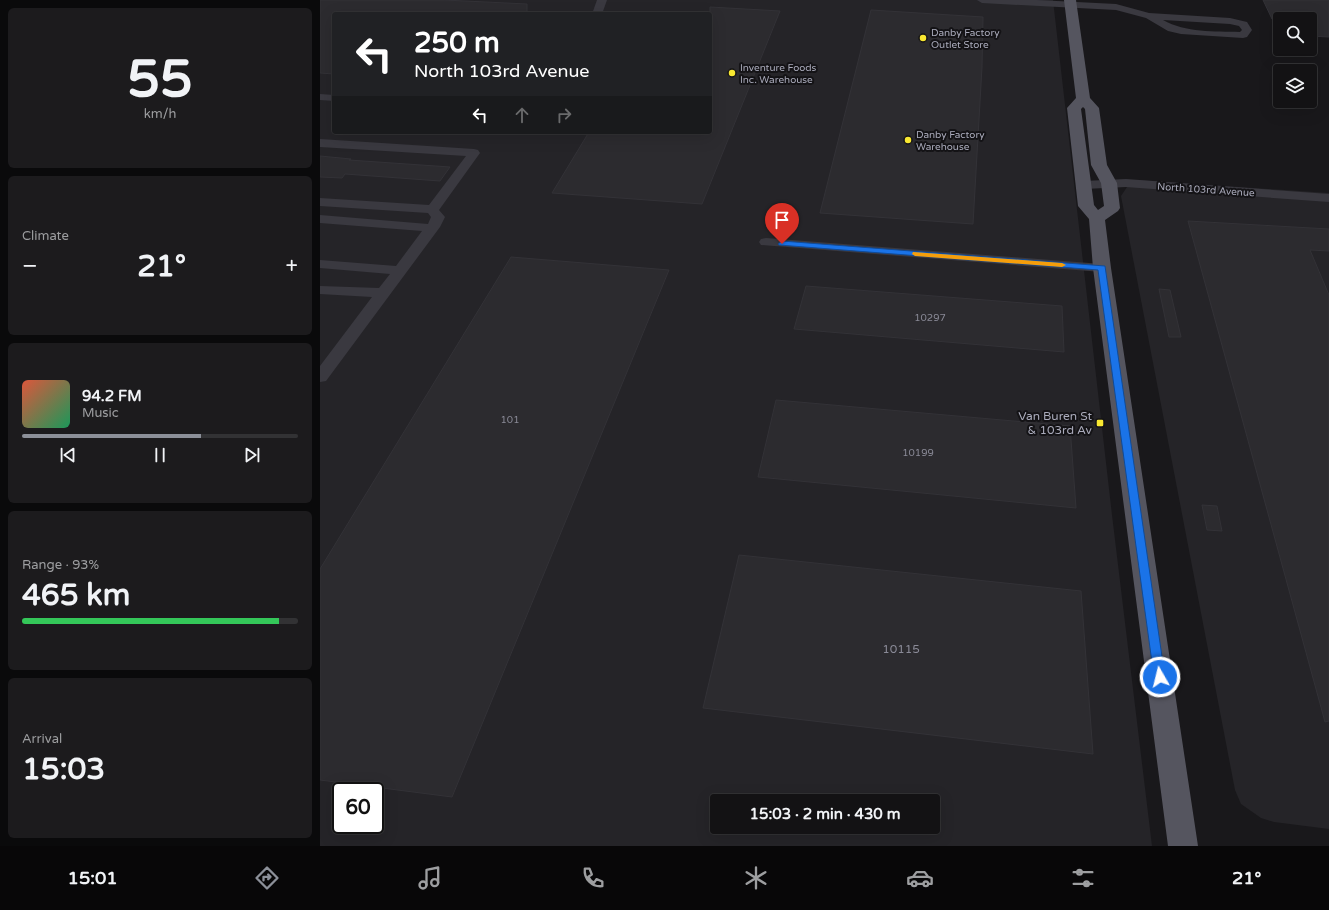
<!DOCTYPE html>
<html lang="en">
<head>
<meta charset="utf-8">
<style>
  :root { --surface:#131214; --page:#1c1b1d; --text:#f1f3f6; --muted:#9d9ea0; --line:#323234; --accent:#8c9099 }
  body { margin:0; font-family:"Varela Round",sans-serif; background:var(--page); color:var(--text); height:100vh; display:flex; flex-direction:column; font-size:15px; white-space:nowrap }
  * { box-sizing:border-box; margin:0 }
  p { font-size:13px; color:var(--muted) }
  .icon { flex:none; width:22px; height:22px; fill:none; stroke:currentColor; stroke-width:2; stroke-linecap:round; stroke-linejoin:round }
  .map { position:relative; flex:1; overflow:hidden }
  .drawer { display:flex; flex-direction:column; gap:8px; padding:8px; background:#0a0a0b; width:320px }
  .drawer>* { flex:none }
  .banner { position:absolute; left:12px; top:12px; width:380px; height:122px; border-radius:4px; box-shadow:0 4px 16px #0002,0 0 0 1px var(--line); background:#202124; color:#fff; overflow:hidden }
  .controls { position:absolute; left:953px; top:12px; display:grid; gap:8px }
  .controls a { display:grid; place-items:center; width:44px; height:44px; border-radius:4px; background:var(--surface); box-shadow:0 4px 16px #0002,0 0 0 1px var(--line); font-size:20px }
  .speed { position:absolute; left:12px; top:782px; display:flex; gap:8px; font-size:20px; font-weight:700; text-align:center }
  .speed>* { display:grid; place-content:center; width:52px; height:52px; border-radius:50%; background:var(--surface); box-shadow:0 4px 16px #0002,0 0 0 1px var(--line); line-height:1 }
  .speed .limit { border:2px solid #111; border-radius:6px; background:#fff; color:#111 }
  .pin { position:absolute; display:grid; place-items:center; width:34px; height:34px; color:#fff; margin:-41px -17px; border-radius:50% 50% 50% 0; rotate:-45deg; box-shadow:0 0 4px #0007 }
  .pin .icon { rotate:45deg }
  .me { position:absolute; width:44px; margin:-22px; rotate:352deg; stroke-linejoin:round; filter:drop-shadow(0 0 3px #0008) }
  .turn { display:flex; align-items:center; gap:14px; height:84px; padding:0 16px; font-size:18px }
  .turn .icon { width:52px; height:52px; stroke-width:2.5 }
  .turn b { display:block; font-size:28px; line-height:34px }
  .lanes { display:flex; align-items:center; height:38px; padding:0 16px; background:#0003; justify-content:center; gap:20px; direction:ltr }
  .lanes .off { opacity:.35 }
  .big { font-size:30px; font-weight:700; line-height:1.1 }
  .drawer .card { flex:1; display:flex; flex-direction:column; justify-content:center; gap:6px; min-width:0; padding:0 14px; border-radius:6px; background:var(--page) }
  .drawer .dial { align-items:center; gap:0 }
  .dial b { font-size:52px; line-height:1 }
  .song { display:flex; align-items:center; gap:12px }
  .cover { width:48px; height:48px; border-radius:6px; background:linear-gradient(135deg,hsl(10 70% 55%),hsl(150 70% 35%)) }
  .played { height:4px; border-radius:2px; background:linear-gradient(90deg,var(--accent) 65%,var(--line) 65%) }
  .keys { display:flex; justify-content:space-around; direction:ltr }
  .heat { display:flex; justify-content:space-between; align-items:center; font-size:22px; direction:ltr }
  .charge { height:6px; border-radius:3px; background:linear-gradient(90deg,#34c759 93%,var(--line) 0) }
  .trip { position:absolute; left:390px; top:794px; width:230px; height:40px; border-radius:4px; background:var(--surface); box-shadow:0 4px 16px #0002,0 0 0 1px var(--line); font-weight:700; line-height:40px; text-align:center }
  .dock { display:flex; height:64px; justify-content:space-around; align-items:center; background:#080708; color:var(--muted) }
  .dock .icon { width:28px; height:28px }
  .dock .current { color:var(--accent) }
  .dock b { font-size:18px; color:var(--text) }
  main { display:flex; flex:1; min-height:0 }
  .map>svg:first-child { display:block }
  .built { fill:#252428; fill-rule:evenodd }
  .building { fill:#2c2b2f; stroke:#333237 }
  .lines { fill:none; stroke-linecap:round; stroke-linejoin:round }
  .minor { fill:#3a3940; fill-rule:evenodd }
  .major { fill:#55555f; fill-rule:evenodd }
  .route { fill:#1a73e8; stroke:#114b97 }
  .slow { fill:#f59e0b }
  .poi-dot { fill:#f9e831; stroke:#141316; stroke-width:1.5 }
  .labels { text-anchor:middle; stroke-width:4; stroke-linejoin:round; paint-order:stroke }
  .far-poi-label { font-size:10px; fill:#aaabbb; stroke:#141316; text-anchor:start }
  .far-street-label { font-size:10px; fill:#aaabbb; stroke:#141316 }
  .number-label { font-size:10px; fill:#8a8a97 }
  .poi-label { font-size:12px; fill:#aaabbb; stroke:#141316; text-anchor:end }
  .near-number-label { font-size:12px; fill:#8a8a97 }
</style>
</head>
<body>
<main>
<section class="drawer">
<div class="card dial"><b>55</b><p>km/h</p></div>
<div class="card"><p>Climate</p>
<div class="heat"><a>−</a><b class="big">21°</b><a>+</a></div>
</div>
<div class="card">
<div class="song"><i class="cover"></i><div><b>94.2 FM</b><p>Music</p></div></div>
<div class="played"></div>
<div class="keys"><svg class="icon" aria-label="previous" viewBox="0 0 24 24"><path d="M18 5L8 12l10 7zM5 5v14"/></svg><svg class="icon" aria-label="pause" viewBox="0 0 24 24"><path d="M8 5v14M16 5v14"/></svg><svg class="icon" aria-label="next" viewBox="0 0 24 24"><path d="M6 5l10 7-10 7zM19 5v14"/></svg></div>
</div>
<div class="card"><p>Range · 93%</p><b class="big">465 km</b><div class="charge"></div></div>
<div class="card"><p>Arrival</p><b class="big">15:03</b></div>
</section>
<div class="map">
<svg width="1009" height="846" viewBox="0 0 1009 846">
  <rect width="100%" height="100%" fill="#19181b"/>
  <g class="built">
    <path d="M0,0h733l59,515 40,331h-832zM14,14h376v118h-376zM21,791h34v34h-34zM397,801h216v26h-216z"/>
    <polygon points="817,180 1009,193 1009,829 954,822 941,818 921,804 915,790 801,196 809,184"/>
  </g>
  <g class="building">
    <polygon points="0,0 124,0 207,4 207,14 14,14 14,74 0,73"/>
    <polygon points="943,0 1009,0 1009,37 990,36 990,19 952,19"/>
    <polygon points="390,7 460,11 382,204 232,193 269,132 390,132"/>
    <polygon points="551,10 663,17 662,67 653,224 500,213"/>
    <polygon points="0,156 31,159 29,160 130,167 120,181 25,174 22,178 0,177"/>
    <polygon points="868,221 1009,229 1009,251 990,250 1009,295 1009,721 1005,722"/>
    <polygon points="191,257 349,270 132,797 0,780 0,569"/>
    <polygon points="486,286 742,306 744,352 474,329"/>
    <polygon points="839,289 850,290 861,337 849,337"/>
    <polygon points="456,400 750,426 756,508 438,477"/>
    <polygon points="882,505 897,506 902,531 887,530"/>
    <polygon points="419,555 761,591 773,754 383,708"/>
  </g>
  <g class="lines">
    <g class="minor">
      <polygon points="277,0 287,0 282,14 272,14"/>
      <path d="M657,0h60l79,4 33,9 81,5 17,4 5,8 -5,7 -4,1 -62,-4 -13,-3 -22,-13 -30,-8 -134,-7zM843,20l67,4 9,2 3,4 -2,2c-26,-1 -54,1 -77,-12z"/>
      <polygon points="0,94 14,95 14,101 0,100"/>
      <polygon points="0,139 154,149 158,150 160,153 119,210 125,217 120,227 6,381 0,382 0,366 52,297 0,294 0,286 59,288 70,274 0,268 0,260 76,266 102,231 0,223 0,215 108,224 111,217 108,213 0,206 0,198 109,205 146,156 0,147"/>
      <polygon points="806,179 1009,194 1009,202 806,187 764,189 759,188 758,185 759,182 764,181"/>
      <polygon points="446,238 782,264 787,265 789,268 787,271 782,272 441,245 439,242 441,239"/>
    </g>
    <path class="major" d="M744,0h12l14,98 9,10 8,57 10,18 3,25 -2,3 -13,9 6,48 87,578h-30l-75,-578 -4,-49 -11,-13 -11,-98 9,-10zM763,107l2,2 6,56 10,18 3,23 -6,4 -4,-5 -13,-96z"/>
  </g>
  <polygon class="route" points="462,241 785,266 845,677 844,681 840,682 835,681 834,677 778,270 459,245 458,244"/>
  <polygon class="slow" points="593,252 742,263 746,265 742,267 595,256 592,254"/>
  <g class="poi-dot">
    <circle cx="603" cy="38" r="4"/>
    <circle cx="412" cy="73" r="4"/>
    <circle cx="588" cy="140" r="4"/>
    <rect x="776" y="419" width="8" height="8" rx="2"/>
  </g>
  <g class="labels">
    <g class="far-poi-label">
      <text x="611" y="36">Danby Factory<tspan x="611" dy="12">Outlet Store</tspan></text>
      <text x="420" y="71">Inventure Foods<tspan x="420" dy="12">Inc. Warehouse</tspan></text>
      <text x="596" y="138">Danby Factory<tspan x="596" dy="12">Warehouse</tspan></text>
    </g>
    <g class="far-street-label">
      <text transform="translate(886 189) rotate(4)" y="4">North 103rd Avenue</text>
    </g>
    <g class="number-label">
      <text x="610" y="321">10297</text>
      <text x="190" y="423">101</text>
      <text x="598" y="456">10199</text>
    </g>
    <g class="poi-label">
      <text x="772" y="420">Van Buren St<tspan x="772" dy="14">&amp; 103rd Av</tspan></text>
    </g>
    <g class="near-number-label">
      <text x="581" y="653">10115</text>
    </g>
  </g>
</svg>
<div class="controls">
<a><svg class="icon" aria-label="search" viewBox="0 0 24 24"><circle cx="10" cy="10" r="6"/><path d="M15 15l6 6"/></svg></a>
<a><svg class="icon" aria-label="layers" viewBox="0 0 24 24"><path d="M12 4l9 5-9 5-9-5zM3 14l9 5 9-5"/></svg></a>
</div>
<div class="speed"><div class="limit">60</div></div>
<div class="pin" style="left:462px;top:244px;background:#d93025"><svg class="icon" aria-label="arrive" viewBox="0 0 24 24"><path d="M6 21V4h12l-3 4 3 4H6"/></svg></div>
<svg class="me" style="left:840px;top:677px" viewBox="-20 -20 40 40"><circle r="17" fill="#1a73e8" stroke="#fff" stroke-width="3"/><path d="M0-11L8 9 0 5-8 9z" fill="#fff"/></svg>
<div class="trip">15:03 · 2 min · 430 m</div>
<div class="banner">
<div class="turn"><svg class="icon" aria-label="left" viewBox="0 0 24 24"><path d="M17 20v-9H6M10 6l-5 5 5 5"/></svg><div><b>250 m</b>North 103rd Avenue</div></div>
<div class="lanes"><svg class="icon" aria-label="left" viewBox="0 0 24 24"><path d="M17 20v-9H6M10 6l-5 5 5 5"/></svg><svg class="icon off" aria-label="ahead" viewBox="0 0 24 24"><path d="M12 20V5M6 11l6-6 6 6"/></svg><svg class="icon off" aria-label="right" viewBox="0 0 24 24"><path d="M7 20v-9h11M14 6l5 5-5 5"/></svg></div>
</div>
</div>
</main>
<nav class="dock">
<b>15:01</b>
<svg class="icon current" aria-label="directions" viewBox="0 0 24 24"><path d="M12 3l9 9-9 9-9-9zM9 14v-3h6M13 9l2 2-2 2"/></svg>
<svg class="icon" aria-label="music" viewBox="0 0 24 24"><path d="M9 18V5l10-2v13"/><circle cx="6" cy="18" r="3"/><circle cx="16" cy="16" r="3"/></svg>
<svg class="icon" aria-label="phone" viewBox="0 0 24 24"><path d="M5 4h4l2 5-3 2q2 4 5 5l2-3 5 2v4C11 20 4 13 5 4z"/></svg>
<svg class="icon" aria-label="climate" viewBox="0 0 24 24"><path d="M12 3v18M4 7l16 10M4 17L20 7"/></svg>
<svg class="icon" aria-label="car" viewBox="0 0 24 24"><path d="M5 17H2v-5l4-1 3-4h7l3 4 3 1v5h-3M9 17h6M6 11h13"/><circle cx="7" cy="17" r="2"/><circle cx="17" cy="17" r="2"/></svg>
<svg class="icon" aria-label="filters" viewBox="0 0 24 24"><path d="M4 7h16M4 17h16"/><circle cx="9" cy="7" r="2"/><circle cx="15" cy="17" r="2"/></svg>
<b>21°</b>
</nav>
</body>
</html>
